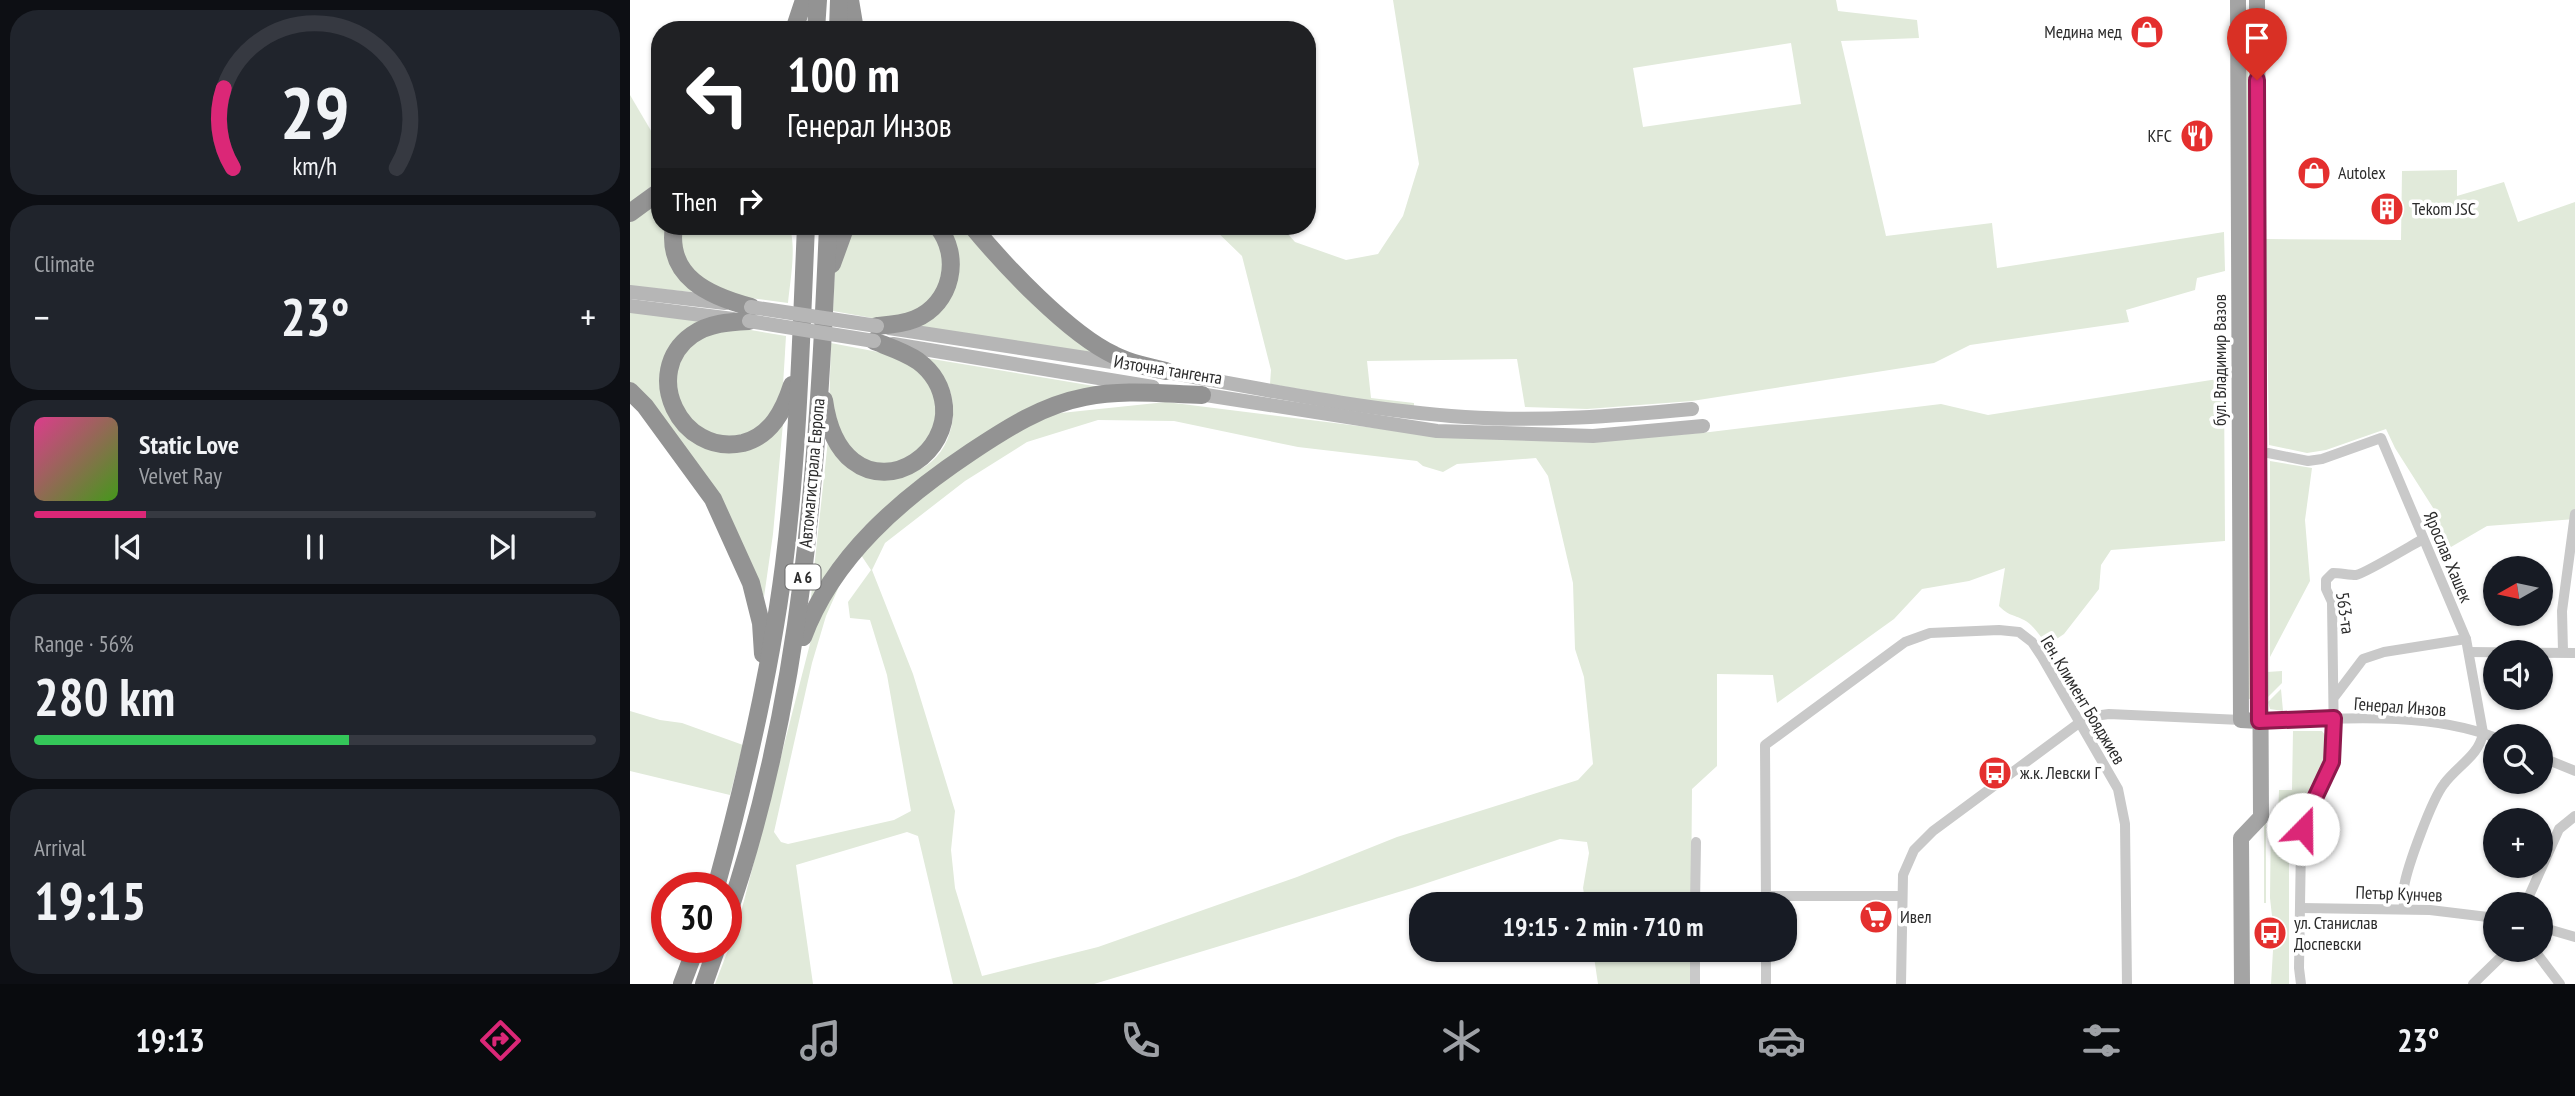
<!DOCTYPE html>
<html lang="en">
<head>
<meta charset="utf-8">
<style>
  :root { --surface:#171b24; --page:#20242c; --text:#f1f3f6; --muted:#9ea1a6; --line:#363941; --accent:#db2777 }
  body { margin:0; font-family:"PT Sans Narrow",sans-serif; background:var(--page); color:var(--text); height:100vh; display:flex; flex-direction:column; font-size:26px; white-space:nowrap }
  * { box-sizing:border-box; margin:0 }
  p { font-size:23px; color:var(--muted) }
  .icon { flex:none; width:38px; height:38px; fill:none; stroke:currentColor; stroke-width:2; stroke-linecap:round; stroke-linejoin:round }
  .map { position:relative; flex:1; overflow:hidden }
  .sheet { display:flex; flex-direction:column; gap:10px; padding:10px; background:#0d0f14; width:630px }
  .sheet>* { flex:none }
  .hud { position:absolute; left:21px; top:21px; width:665px; height:214px; border-radius:28px; box-shadow:0 2px 5px #0004; background:#202124; color:#fff; overflow:hidden }
  .needle { width:46px; rotate:261deg }
  .fabs { position:absolute; left:1853px; top:556px; display:grid; gap:14px }
  .fabs a { display:grid; place-items:center; width:70px; height:70px; border-radius:50%; background:var(--surface); box-shadow:0 2px 5px #0004; font-size:35px }
  .speed { position:absolute; left:21px; top:872px; display:flex; gap:14px; font-size:35px; font-weight:700; text-align:center }
  .speed>* { display:grid; place-content:center; width:91px; height:91px; border-radius:50%; background:var(--surface); box-shadow:0 2px 5px #0004; line-height:1 }
  .speed .limit { border:10px solid #d22; background:#fff; color:#111 }
  .pin { position:absolute; display:grid; place-items:center; width:60px; height:60px; color:#fff; margin:-72px -30px; border-radius:50% 50% 50% 0; rotate:-45deg; box-shadow:0 0 7px #0007 }
  .pin .icon { rotate:45deg }
  .me { position:absolute; width:77px; margin:-38px; rotate:22deg; stroke-linejoin:round; filter:drop-shadow(0 0 5px #0008) }
  .turn { display:flex; align-items:center; gap:24px; height:147px; padding:0 21px; font-size:32px }
  .turn .icon { width:91px; height:91px; stroke-width:2.5 }
  .turn b { display:block; font-size:49px; line-height:60px }
  .then { display:flex; align-items:center; height:66px; padding:0 21px; background:#0003; gap:14px; font-size:26px }
  .big { font-size:52px; font-weight:800; line-height:1.1 }
  .sheet .tile { flex:1; display:flex; flex-direction:column; justify-content:center; gap:10px; min-width:0; padding:0 24px; border-radius:28px; background:var(--page) }
  .sheet .dial { align-items:center; gap:0 }
  .dial svg { height:182px; overflow:visible; fill:none; stroke:var(--line); stroke-width:7; stroke-linecap:round; text-anchor:middle }
  .dial text { fill:var(--text); stroke:none }
  .song { display:flex; align-items:center; gap:21px }
  .cover { width:84px; height:84px; border-radius:10px; background:linear-gradient(135deg,hsl(330 70% 55%),hsl(100 70% 35%)) }
  .played { height:7px; border-radius:4px; background:linear-gradient(90deg,var(--accent) 20%,var(--line) 20%) }
  .keys { display:flex; justify-content:space-around; direction:ltr }
  .heat { display:flex; justify-content:space-between; align-items:center; font-size:38px; direction:ltr }
  .charge { height:10px; border-radius:5px; background:linear-gradient(90deg,#34c759 56%,var(--line) 0) }
  .trip { position:absolute; left:779px; top:892px; width:388px; height:70px; border-radius:28px; background:var(--surface); box-shadow:0 2px 5px #0004; font-weight:800; line-height:70px; text-align:center }
  .tab-bar { display:flex; height:112px; justify-content:space-around; align-items:center; background:#090b0e; color:var(--muted) }
  .tab-bar .icon { width:49px; height:49px }
  .tab-bar .active { color:var(--accent) }
  .tab-bar b { font-size:32px; color:var(--text) }
  main { display:flex; flex:1; min-height:0 }
  .map>svg:first-child { display:block }
  .green { fill:#e1eada; fill-rule:evenodd }
  .lines { fill:none; stroke-linecap:round; stroke-linejoin:round }
  .street { stroke:#c9c9c9; stroke-width:10 }
  .secondary { stroke:#b6b6b6; stroke-width:14 }
  .primary { stroke:#a4a4a4; stroke-width:16 }
  .highway { stroke:#939393; stroke-width:18 }
  .secondary-bridge { stroke:#b6b6b6; stroke-width:14 }
  .route-casing { stroke:#8e194d; stroke-width:18 }
  .route { stroke:#db2777; stroke-width:12 }
  .labels { text-anchor:middle; stroke-width:7; stroke-linejoin:round; paint-order:stroke }
  .shield { fill:#fff; stroke:#6b6b6b; stroke-width:2 }
  .shield-label { font-size:16px; font-weight:bold; fill:#2c2c2c }
  .poi-label { font-size:18px; fill:#2c2c2c; stroke:#fff; text-anchor:start }
  .street-label { font-size:18px; fill:#2c2c2c; stroke:#fff }
</style>
</head>
<body>
<main>
<section class="sheet">
<div class="tile dial"><svg viewBox="0 0 100 80">
<path d="M14 69A42 42 0 1 1 86 69"/>
<path d="M14 69A42 42 0 0 1 10 34" stroke="#db2777"/>
<text x="50" y="56" font-size="32" font-weight="700">29</text>
<text x="50" y="72" font-size="11">km/h</text>
</svg></div>
<div class="tile"><p>Climate</p>
<div class="heat"><a>−</a><b class="big">23°</b><a>+</a></div>
</div>
<div class="tile">
<div class="song"><i class="cover"></i><div><b>Static Love</b><p>Velvet Ray</p></div></div>
<div class="played"></div>
<div class="keys"><svg class="icon" aria-label="previous" viewBox="0 0 24 24"><path d="M18 5L8 12l10 7zM5 5v14"/></svg><svg class="icon" aria-label="pause" viewBox="0 0 24 24"><path d="M8 5v14M16 5v14"/></svg><svg class="icon" aria-label="next" viewBox="0 0 24 24"><path d="M6 5l10 7-10 7zM19 5v14"/></svg></div>
</div>
<div class="tile"><p>Range · 56%</p><b class="big">280 km</b><div class="charge"></div></div>
<div class="tile"><p>Arrival</p><b class="big">19:15</b></div>
</section>
<div class="map">
<svg width="1945" height="984" viewBox="0 0 1945 984">
  <rect width="100%" height="100%" fill="#fff"/>
  <g class="green">
    <path d="M763,0h443l2,11 79,9 2,18 -78,3 45,195 106,-13 5,45 227,-36 1,39 -28,7 -2,12 -69,20 3,12 -159,23 -36,18 -242,38 -105,8 -62,-2 -8,-48 -150,2 4,37 43,5v6l-144,-25 1,-14 -29,-114 -31,-30h70l14,16 51,18 32,-6 25,-38 16,-52zM1161,43l10,61 -158,23 -10,-59z"/>
    <polygon points="1613,25 1617,26 1617,64 1620,89 1621,699 1618,699"/>
    <polygon points="0,95 30,146 30,179 0,203"/>
    <polygon points="1827,170 1827,196 1874,182 1888,222 1945,202 1945,519 1857,526 1809,554 1805,511 1765,448 1756,429 1696,450 1677,453 1639,445 1636,239 1771,240 1772,171"/>
    <polygon points="30,194 30,226 40,226 43,269 62,292 0,286 0,216"/>
    <path d="M49,226h110c8,19 1,56 -1,77l-46,-6 -32,-9 -30,-27z"/>
    <polygon points="223,226 302,226 315,249 313,287 283,317 248,319 203,311 205,264"/>
    <polygon points="312,226 337,226 483,359 270,326 313,304"/>
    <polygon points="0,309 96,320 58,335 37,400 82,446 153,423 143,534 134,597 124,571 0,387"/>
    <polygon points="80,328 109,328 156,336 152,402 124,435 79,440 43,400 45,357"/>
    <polygon points="201,343 269,356 296,371 311,401 301,444 256,469 225,460 199,410"/>
    <path d="M296,358l186,31 -27,4 -188,104 -32,29 -20,23 -35,57 18,-166 63,38c14,-3 28,-6 40,-16 23,-19 29,-58 13,-84 -5,-7 -12,-14 -18,-20z"/>
    <path d="M1594,378l1,163 -114,9 -10,15 -2,24 -35,45 -9,6 -11,1c-6,-8 -12,-17 -20,-21 -12,-6 -15,-4 -25,-14l6,-38 -36,13 -47,8 -28,30 -117,84 -4,-28 -56,-1v92l-25,23 -1,116h-105l-3,-17 6,-35 -2,-11 -27,-3 -148,49 -318,96h-141l-35,-148 -11,-4 -111,33 17,119h-98l23,-60 74,-288 15,-38 21,-32 -22,50 -14,47 -38,169 7,10 7,2 106,-24 17,-9 -24,-136 -17,-55 -20,-2 -2,-16 23,-32 -12,-18 51,-52 132,-85 124,-13 241,30 234,6 69,-6 231,-28 47,11zM468,420l76,1 124,26 119,14 6,5 20,6 14,-8 79,-6 12,18 25,107 2,66 9,28 9,87 -15,16 -181,57 -100,40 -199,70 -116,29 -27,-88 -4,-38 4,-39 -42,-137 -41,-104 13,-27 80,-62 62,-39z"/>
    <polygon points="1640,461 1682,468 1675,520 1680,581 1640,657"/>
    <polygon points="1652,671 1652,683 1638,697 1637,672"/>
    <polygon points="1651,689 1653,711 1640,709 1638,702"/>
    <polygon points="0,711 30,720 52,723 113,745 100,795 0,771"/>
    <path d="M1663,731h29c15,15 -8,53 -15,69 -6,13 -7,24 -18,35v149h-18l3,-50 -4,-36 1,-82 7,-1 1,-25h13z"/>
    <polygon points="1634,796 1636,797 1636,903 1634,903"/>
    <polygon points="963,950 1061,950 1061,984 968,984"/>
  </g>
  <g class="lines">
    <g class="street">
      <path d="M1638,453l40,8 14,-2 59,-21 85,201 17,94c-4,23 -26,33 -39,51 -12,15 -37,83 -40,103 -1,7 0,14 0,22"/>
      <polyline points="1933,651 1932,611 1945,514"/>
      <polyline points="1839,652 1945,653"/>
      <polyline points="1705,696 1733,659 1754,652 1836,639"/>
      <path d="M1629,721c73,-2 168,-11 237,17"/>
      <polyline points="1911,757 1945,771"/>
      <polyline points="1136,896 1271,896"/>
      <polyline points="1065,905 1066,842"/>
      <polyline points="1136,905 1135,745 1275,642 1300,633 1369,630 1389,632 1402,642 1412,657 1488,789 1495,824 1497,984"/>
      <polyline points="1895,905 1929,829 1945,816"/>
      <polyline points="1671,908 1800,910 1866,918"/>
      <polyline points="1911,927 1945,937"/>
      <polyline points="1136,950 1136,984"/>
      <polyline points="1902,950 1908,955 1930,984"/>
      <polyline points="1065,984 1065,950"/>
      <polyline points="1271,984 1273,875 1284,850 1303,831 1449,723 1464,716 1479,714 1611,720"/>
      <path d="M1671,984l-2,-16 2,-125 7,-30 20,-38 6,-29 -2,-144 -6,-13v-9l7,-7c7,0 16,2 23,2 8,-1 56,-30 67,-36"/>
      <polyline points="1843,984 1878,950"/>
    </g>
    <g class="secondary">
      <polyline points="0,292 95,303"/>
      <polyline points="0,306 103,319"/>
      <polyline points="259,328 495,364"/>
      <polyline points="263,344 523,387"/>
      <path d="M526,370c102,18 205,40 309,47 76,5 152,-1 227,-8"/>
      <polyline points="563,393 807,431 963,436 1073,426"/>
    </g>
    <g class="primary">
      <polyline points="1608,0 1611,720 1629,721"/>
      <polyline points="1612,984 1611,838 1631,817 1627,0"/>
    </g>
    <g class="highway">
      <polyline points="220,0 225,30"/>
      <polyline points="164,30 174,0"/>
      <polyline points="186,30 188,0"/>
      <polyline points="208,30 209,0"/>
      <polyline points="0,213 30,191"/>
      <path d="M44,226c-8,51 35,70 77,81"/>
      <path d="M342,226c32,39 97,108 142,129 16,8 34,12 52,16"/>
      <polyline points="202,264 214,231 218,226"/>
      <path d="M119,321c-20,1 -40,2 -57,14 -52,37 -12,122 51,108 28,-7 41,-33 49,-58"/>
      <path d="M247,326c12,-1 26,-2 38,-7 37,-15 47,-63 22,-93"/>
      <polyline points="0,391 15,406 83,499 121,583 131,623 133,654"/>
      <path d="M194,400c3,22 11,47 29,61 40,31 95,-10 91,-55 -2,-19 -11,-34 -26,-45 -13,-9 -29,-14 -44,-20"/>
      <path d="M173,637c30,-81 99,-139 168,-185 36,-24 72,-47 114,-55 39,-8 78,-3 117,-2"/>
      <path d="M86,887c29,-106 54,-212 68,-322 14,-112 17,-226 22,-339"/>
      <path d="M96,920c78,-222 92,-461 102,-694"/>
      <polyline points="52,984 66,947"/>
      <polyline points="74,984 87,947"/>
    </g>
    <g class="secondary-bridge">
      <polyline points="121,307 247,326"/>
      <polyline points="119,321 244,341"/>
    </g>
  </g>
  <g class="lines">
    <defs>
      <polyline id="route" points="1627,80 1629,721 1704,718 1702,762 1678,813 1673,829"/>
    </defs>
    <use href="#route" class="route-casing"/>
    <use href="#route" class="route"/>
  </g>
  <defs>
    <symbol id="shop-disc" viewBox="-11 -11 22 22"><circle r="9.5" fill="#e42f2e" stroke="#fff"/><path d="M-5-2.5h2.3a2.7 3.5 0 0 1 5.4 0H5L5.5 6h-11ZM-1.5-2.5h3a1.5 2.3 0 0 0-3 0Z" fill="#fff"/></symbol>
    <symbol id="restaurant-disc" viewBox="-11 -11 22 22"><circle r="9.5" fill="#e42f2e" stroke="#fff"/><path d="M-5-6h1v4h1v-4h1v4h1v-4h1v5L-1.5 .5V6h-2V.5L-5-1ZM5-6V6H3V1.5H1.5Q1.5-4 5-6Z" fill="#fff"/></symbol>
    <symbol id="building-disc" viewBox="-11 -11 22 22"><circle r="9.5" fill="#e42f2e" stroke="#fff"/><path d="M-4-6H4V6H1V3H-1V6H-4ZM-2.5-4.3h1.7v1.8h-1.7ZM.8-4.3h1.7v1.8H.8ZM-2.5-1h1.7V.8h-1.7ZM.8-1h1.7V.8H.8Z" fill="#fff"/></symbol>
    <symbol id="bus-disc" viewBox="-11 -11 22 22"><circle r="9.5" fill="#e42f2e" stroke="#fff"/><path d="M-5-6H5V4H4V6H2V4H-2V6H-4V4H-5ZM-3.5-4V0h7V-4ZM-3.5 1.2v1.5H-2V1.2ZM2 1.2v1.5H3.5V1.2Z" fill="#fff"/></symbol>
    <symbol id="supermarket-disc" viewBox="-11 -11 22 22"><circle r="9.5" fill="#e42f2e" stroke="#fff"/><path d="M-6-5.5h2.5l.6 2H6L4.5 2H-2.5L-4.4-4H-6ZM-1.5 3.2a1.3 1.3 0 1 0 .1 0ZM3 3.2a1.3 1.3 0 1 0 .1 0Z" fill="#fff"/></symbol>
  </defs>
  <g fill-rule="evenodd">
    <use href="#shop-disc" x="1498" y="13" width="38" height="38"/>
    <use href="#restaurant-disc" x="1548" y="117" width="38" height="38"/>
    <use href="#shop-disc" x="1665" y="154" width="38" height="38"/>
    <use href="#building-disc" x="1738" y="190" width="38" height="38"/>
    <use href="#bus-disc" x="1346" y="754" width="38" height="38"/>
    <use href="#supermarket-disc" x="1227" y="898" width="38" height="38"/>
    <use href="#bus-disc" x="1621" y="914" width="38" height="38"/>
  </g>
  <g class="labels">
    <rect class="shield" x="155.5" y="564.5" width="35" height="25" rx="5"/>
    <g class="shield-label">
      <text x="173" y="583">A 6</text>
    </g>
    <g class="poi-label">
      <text x="1492" y="38" text-anchor="end">Медина мед</text>
      <text x="1542" y="142" text-anchor="end">KFC</text>
      <text x="1708" y="179">Autolex</text>
      <text x="1782" y="215">Tekom JSC</text>
      <text x="1390" y="779">ж.к. Левски Г</text>
      <text x="1270" y="923">Ивел</text>
      <text x="1664" y="929">ул. Станислав<tspan x="1664" dy="21">Доспевски</tspan></text>
    </g>
    <g class="street-label">
      <text transform="translate(1590 360) rotate(-90)" y="6">бул. Владимир Вазов</text>
      <text transform="translate(538 370) rotate(9)" y="6">Източна тангента</text>
      <text transform="translate(182 473) rotate(-85)" y="6">Автомагистрала Европа</text>
      <text transform="translate(1818 557) rotate(67)" y="6">Ярослав Хашек</text>
      <text transform="translate(1715 613) rotate(82)" y="6">563-та</text>
      <text transform="translate(1453 700) rotate(59)" y="6">Ген. Климент Бояджиев</text>
      <text transform="translate(1770 707) rotate(4)" y="6">Генерал Инзов</text>
      <text transform="translate(1769 894) rotate(2)" y="6">Петър Кунчев</text>
    </g>
  </g>
</svg>
<div class="fabs">
<a><svg class="needle" viewBox="-14 -14 28 28"><path d="M0-13l5 13h-10z" fill="#e53935"/><path d="M0 13l5-13h-10z" fill="#9ea1a6"/></svg></a>
<a><svg class="icon" aria-label="sound" viewBox="0 0 24 24"><path d="M4 9h4l5-4v14l-5-4H4zM17 9q2 3 0 6"/></svg></a>
<a><svg class="icon" aria-label="search" viewBox="0 0 24 24"><circle cx="10" cy="10" r="6"/><path d="M15 15l6 6"/></svg></a>
<a>+</a>
<a>−</a>
</div>
<div class="speed"><div class="limit">30</div></div>
<div class="pin" style="left:1627px;top:80px;background:#d93025"><svg class="icon" aria-label="arrive" viewBox="0 0 24 24"><path d="M6 21V4h12l-3 4 3 4H6"/></svg></div>
<svg class="me" style="left:1673px;top:829px" viewBox="-20 -20 40 40"><circle r="19" fill="#fff"/><path d="M0-13L10 11 0 6-10 11z" fill="#db2777"/></svg>
<div class="trip">19:15 · 2 min · 710 m</div>
<div class="hud">
<div class="turn"><svg class="icon" aria-label="left" viewBox="0 0 24 24"><path d="M17 20v-9H6M10 6l-5 5 5 5"/></svg><div><b>100 m</b>Генерал Инзов</div></div>
<div class="then">Then<svg class="icon" aria-label="right" viewBox="0 0 24 24"><path d="M7 20v-9h11M14 6l5 5-5 5"/></svg></div>
</div>
</div>
</main>
<nav class="tab-bar">
<b>19:13</b>
<svg class="icon active" aria-label="directions" viewBox="0 0 24 24"><path d="M12 3l9 9-9 9-9-9zM9 14v-3h6M13 9l2 2-2 2"/></svg>
<svg class="icon" aria-label="music" viewBox="0 0 24 24"><path d="M9 18V5l10-2v13"/><circle cx="6" cy="18" r="3"/><circle cx="16" cy="16" r="3"/></svg>
<svg class="icon" aria-label="phone" viewBox="0 0 24 24"><path d="M5 4h4l2 5-3 2q2 4 5 5l2-3 5 2v4C11 20 4 13 5 4z"/></svg>
<svg class="icon" aria-label="climate" viewBox="0 0 24 24"><path d="M12 3v18M4 7l16 10M4 17L20 7"/></svg>
<svg class="icon" aria-label="car" viewBox="0 0 24 24"><path d="M5 17H2v-5l4-1 3-4h7l3 4 3 1v5h-3M9 17h6M6 11h13"/><circle cx="7" cy="17" r="2"/><circle cx="17" cy="17" r="2"/></svg>
<svg class="icon" aria-label="filters" viewBox="0 0 24 24"><path d="M4 7h16M4 17h16"/><circle cx="9" cy="7" r="2"/><circle cx="15" cy="17" r="2"/></svg>
<b>23°</b>
</nav>
</body>
</html>
